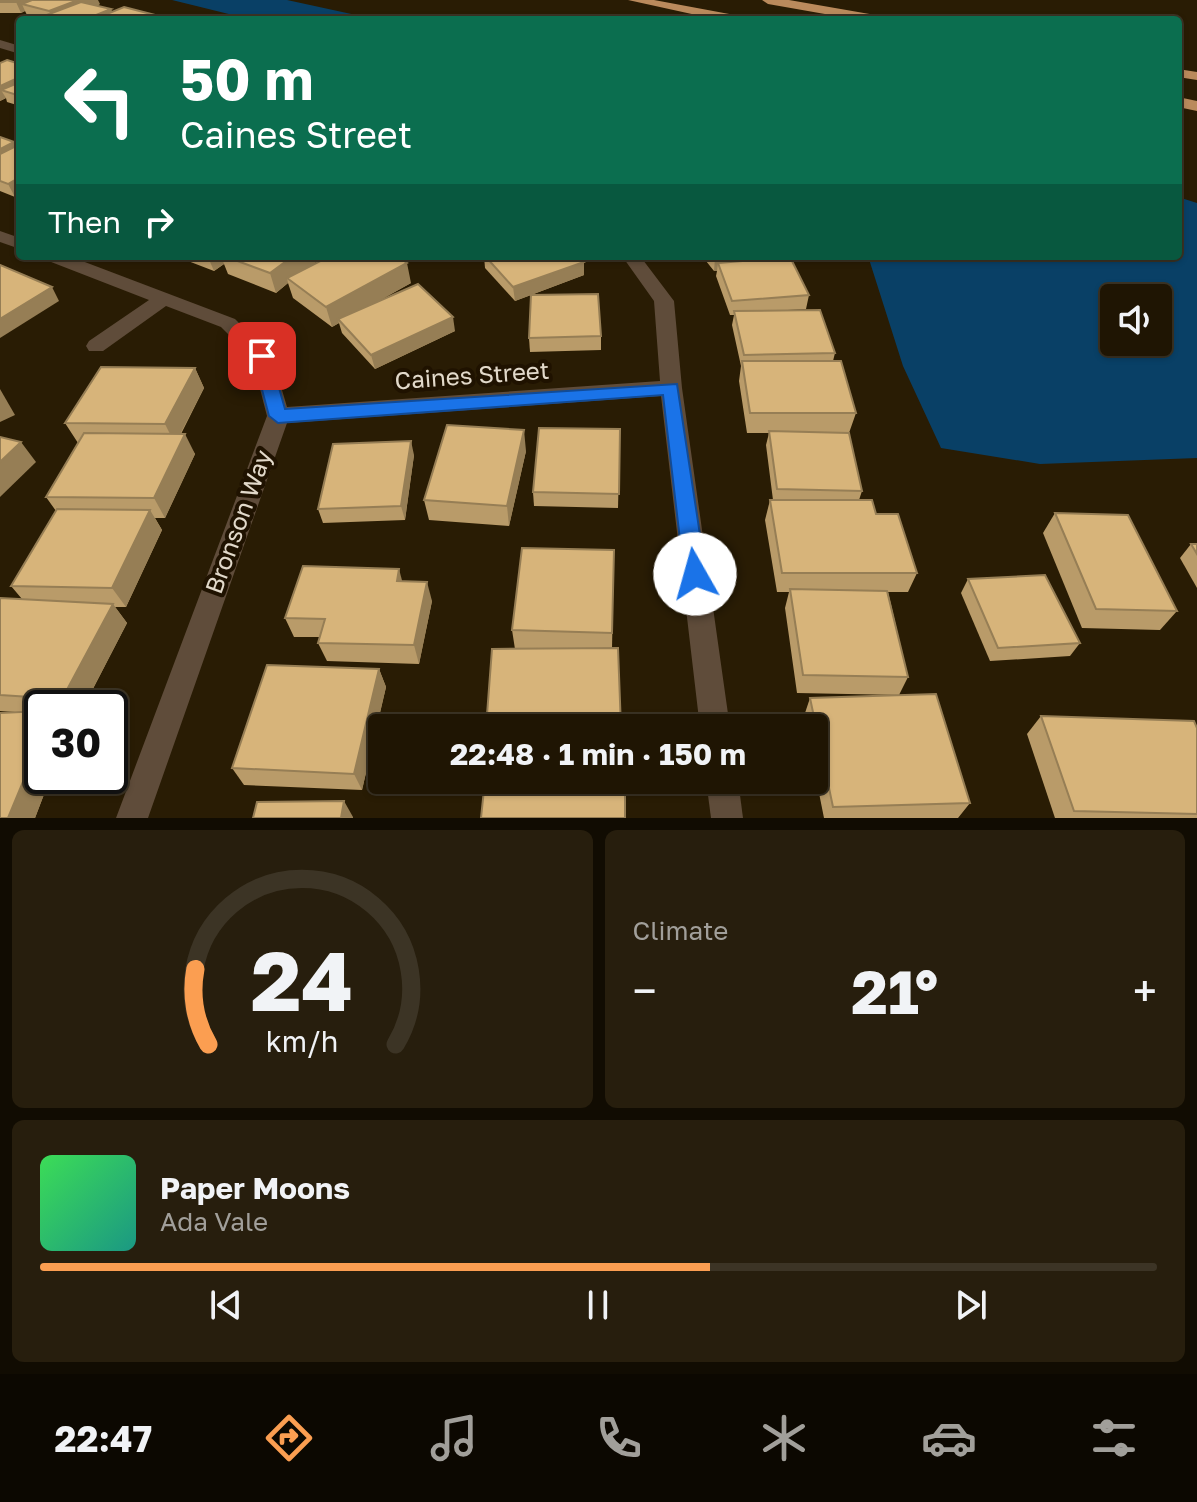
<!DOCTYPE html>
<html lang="en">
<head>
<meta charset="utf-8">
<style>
  :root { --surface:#1f1503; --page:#271e0d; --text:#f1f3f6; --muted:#a19f9a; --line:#3c3425; --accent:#fb9e51 }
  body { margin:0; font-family:"Golos Text",sans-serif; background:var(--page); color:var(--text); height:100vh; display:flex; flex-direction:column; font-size:30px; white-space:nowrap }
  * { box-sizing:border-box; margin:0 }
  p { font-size:26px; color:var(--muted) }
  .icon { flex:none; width:44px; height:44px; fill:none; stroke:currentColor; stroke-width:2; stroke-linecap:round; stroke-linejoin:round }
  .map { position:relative; height:818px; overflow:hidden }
  .sheet { display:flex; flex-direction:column; gap:12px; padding:12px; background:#110c02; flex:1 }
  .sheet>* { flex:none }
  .hud { position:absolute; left:16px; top:16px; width:1166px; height:244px; border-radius:8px; box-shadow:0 2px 6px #0004,0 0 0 2px var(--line); background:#0b6e4f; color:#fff; overflow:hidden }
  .fabs { position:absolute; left:1100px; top:284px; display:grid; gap:16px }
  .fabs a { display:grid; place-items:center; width:72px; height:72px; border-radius:8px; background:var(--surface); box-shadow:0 2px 6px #0004,0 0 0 2px var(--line); font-size:40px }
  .speed { position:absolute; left:24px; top:690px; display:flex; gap:16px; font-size:40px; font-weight:700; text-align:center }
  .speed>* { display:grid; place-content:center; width:104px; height:104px; border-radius:50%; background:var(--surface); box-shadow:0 2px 6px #0004,0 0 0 2px var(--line); line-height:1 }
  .speed .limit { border:4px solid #111; border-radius:12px; background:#fff; color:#111 }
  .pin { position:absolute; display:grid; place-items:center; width:68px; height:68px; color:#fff; margin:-34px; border-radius:16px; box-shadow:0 4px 12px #0006 }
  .me { position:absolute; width:88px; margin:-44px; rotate:353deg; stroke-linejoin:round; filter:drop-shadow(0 0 6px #0008) }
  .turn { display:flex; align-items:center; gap:28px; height:168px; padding:0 32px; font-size:36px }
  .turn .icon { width:104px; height:104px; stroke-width:2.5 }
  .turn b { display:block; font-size:56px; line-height:68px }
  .then { display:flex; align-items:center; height:76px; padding:0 32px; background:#0003; gap:16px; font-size:30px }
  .big { font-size:60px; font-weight:700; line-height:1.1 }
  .sheet .card { flex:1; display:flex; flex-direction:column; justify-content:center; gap:12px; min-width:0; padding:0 28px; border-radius:12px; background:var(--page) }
  .sheet .dial { align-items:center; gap:0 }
  .dial svg { height:208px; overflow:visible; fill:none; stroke:var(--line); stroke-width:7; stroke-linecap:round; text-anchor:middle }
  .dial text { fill:var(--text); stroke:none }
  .song { display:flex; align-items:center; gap:24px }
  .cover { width:96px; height:96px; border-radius:12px; background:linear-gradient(135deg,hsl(130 70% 55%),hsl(170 70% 35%)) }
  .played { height:8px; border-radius:4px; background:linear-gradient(90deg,var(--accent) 60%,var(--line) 60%) }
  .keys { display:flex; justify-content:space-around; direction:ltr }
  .heat { display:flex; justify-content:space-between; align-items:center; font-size:44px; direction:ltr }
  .sheet .tiles { flex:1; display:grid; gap:12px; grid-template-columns:1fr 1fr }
  .card:last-child { grid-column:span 2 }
  .trip { position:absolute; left:368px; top:714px; width:460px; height:80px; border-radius:8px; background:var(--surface); box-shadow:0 2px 6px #0004,0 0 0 2px var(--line); font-weight:700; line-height:80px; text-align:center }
  .tab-bar { display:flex; height:128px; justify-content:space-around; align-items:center; background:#0c0801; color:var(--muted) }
  .tab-bar .icon { width:56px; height:56px }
  .tab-bar .selected { color:var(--accent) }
  .tab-bar b { font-size:36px; color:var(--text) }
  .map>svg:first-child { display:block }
  .water { fill:#094066; fill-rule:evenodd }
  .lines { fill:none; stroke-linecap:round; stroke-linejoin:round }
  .minor { fill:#5f4c3a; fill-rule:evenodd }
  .motorway { fill:#ba8a5c; fill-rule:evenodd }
  .wall { fill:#b99b69 }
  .shaded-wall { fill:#967e55 }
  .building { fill:#d7b47a; stroke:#967e55; stroke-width:2 }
  .route { fill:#1a73e8; stroke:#114b97; stroke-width:2 }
  .labels { text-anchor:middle; stroke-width:8; stroke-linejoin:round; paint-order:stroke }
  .street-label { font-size:24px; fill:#e2d9ca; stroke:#1f1200 }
</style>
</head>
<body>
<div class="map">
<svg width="1197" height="818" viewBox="0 0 1197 818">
  <rect width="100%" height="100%" fill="#291c04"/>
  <g class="water">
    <polygon points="172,0 287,0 379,20 253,20"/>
    <path d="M1178,197l19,6v255l-157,6 -99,-16 -38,-82 -35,-110h310zM1114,298h44v44h-44z"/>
  </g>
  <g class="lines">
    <g class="minor">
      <polygon points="0,40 20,46 20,54 0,48"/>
      <polygon points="0,231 20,238 20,249 0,242"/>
      <polygon points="43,256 69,256 235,319 272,356 287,407 660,381 654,301 622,256 640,256 674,301 682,388 730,728 700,728 661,396 287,423 148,818 116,818 267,416 252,358 221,327 166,306 103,351 89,351 86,346 89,341 149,300 46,260"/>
      <polygon points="706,780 738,780 743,818 711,818"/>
    </g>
    <g class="motorway">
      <polygon points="628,0 654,0 740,16 747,20 719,20"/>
      <polygon points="762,0 789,0 881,16 888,20 859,20 768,4"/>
      <polygon points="1178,69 1197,72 1197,80 1178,77"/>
      <polygon points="1178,97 1197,101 1197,111 1178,107"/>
    </g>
  </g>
  <g class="wall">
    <polygon points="0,0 100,4 96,6 111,9 112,12 155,15 39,18 27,15 25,11 21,13 0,13"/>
    <polygon points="2,62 20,64 20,106 7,102 6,98 0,101"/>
    <polygon points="0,137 16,146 20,144 20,194 15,197 0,191"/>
    <polygon points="175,256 324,256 313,264 411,283 373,304 455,331 375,369 342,333 339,323 332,327 293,298 288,283 276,293 228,274 224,264 214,271"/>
    <polygon points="484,256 578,256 584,275 515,301 485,268"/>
    <polygon points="702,256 777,256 765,259 809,295 806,309 788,310 835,353 833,361 856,413 849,433 862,491 859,500 876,514 917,573 908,592 888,592 908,677 899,695 797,693 785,608 789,592 777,592 765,520 770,500 773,500 766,445 769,433 747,433 739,381 741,366 732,325 734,315 730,315 716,276 717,271 714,271"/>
    <polygon points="601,336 601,350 530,352 529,338"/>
    <polygon points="195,368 204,388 181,434 195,454 165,518 155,518 162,530 126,607 115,607 127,623 83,708 42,708 42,776 51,776 35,818 15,712 0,711 0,598 22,599 11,586 56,511 46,497 78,443 65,423"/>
    <polygon points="620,429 618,508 534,506 533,492"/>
    <polygon points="526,451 509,526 429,520 424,500"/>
    <polygon points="414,455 405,520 323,523 318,509"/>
    <polygon points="1055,513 1177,611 1160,630 1082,628 1043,533"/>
    <polygon points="1191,544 1197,544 1197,588 1180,558"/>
    <polygon points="614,550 612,648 515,649 512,630"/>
    <polygon points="968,579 1080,643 1070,656 990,661 961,593"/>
    <polygon points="402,581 432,601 419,664 327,661 318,643 320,637 294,637 285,618"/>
    <polygon points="379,669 386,687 362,790 244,785 232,768"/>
    <polygon points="810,698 970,803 958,818 824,818 814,768 814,728 806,728 804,716"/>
    <polygon points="1041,716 1197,728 1197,818 1055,818 1027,734"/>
  </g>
  <g class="shaded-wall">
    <polygon points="20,0 42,0 22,4 25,11 21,13 16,2"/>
    <polygon points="78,0 98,0 100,4 60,20 53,20 49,11"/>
    <polygon points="111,9 115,20 84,20"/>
    <polygon points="155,15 156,20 142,20"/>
    <polygon points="20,77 20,92 1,90 6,98 0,101 0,86"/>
    <polygon points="14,142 20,153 0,165 0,149"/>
    <polygon points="20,177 20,187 16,185 20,194 15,197 8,184"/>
    <polygon points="210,256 221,256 224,264 214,271 208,257"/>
    <polygon points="293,256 324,256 291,281 287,278 288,283 276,293 270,273"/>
    <polygon points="722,256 777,256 720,270 718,263 717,271 714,271 715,258"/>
    <polygon points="584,262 584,275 515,301 513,287"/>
    <polygon points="407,263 411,283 341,322 338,319 339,323 332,327 326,307"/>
    <polygon points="52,287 59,301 0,338 0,319"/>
    <polygon points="453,317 455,331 375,369 371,355"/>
    <polygon points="195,368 204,388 175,444 165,424"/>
    <polygon points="0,389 15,415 0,422"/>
    <polygon points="524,430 526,451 509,526 507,506"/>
    <polygon points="185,434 195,454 165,518 154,498"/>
    <polygon points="411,441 414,455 405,520 401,506"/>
    <polygon points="21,442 36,462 0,497 0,462"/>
    <polygon points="150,510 162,530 126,607 112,588"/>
    <polygon points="399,569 404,588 397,581"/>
    <polygon points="427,582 432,601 419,664 414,645"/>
    <polygon points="113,604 127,623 83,708 71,708 62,699"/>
    <polygon points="379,669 386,687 362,790 354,774"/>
    <polygon points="42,736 42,776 51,776 35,818 8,818"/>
    <polygon points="344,801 353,817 353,818 341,818"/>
  </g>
  <g class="building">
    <polygon points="0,0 20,0 16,2 0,2"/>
    <polygon points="32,0 78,0 49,11 22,4"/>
    <polygon points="81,2 111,9 84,20 36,19"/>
    <polygon points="124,7 155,15 142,20 92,20"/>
    <polygon points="7,60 20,64 20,77 0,86 0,63"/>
    <polygon points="20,82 20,96 1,90"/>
    <polygon points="0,137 14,142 0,149"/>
    <polygon points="20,144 20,177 8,184 0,181 0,154"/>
    <polygon points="224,256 293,256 270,273"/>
    <polygon points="330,256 396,256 407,263 326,307 287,278"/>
    <polygon points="485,256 578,256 584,262 513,287"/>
    <polygon points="790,257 809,295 732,301 718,263"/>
    <polygon points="0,265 52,287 0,319"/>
    <polygon points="418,284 453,317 371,355 338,319"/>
    <polygon points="598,294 601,336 529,338 531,295"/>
    <polygon points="820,310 835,353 744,355 734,311"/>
    <polygon points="742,361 841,361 856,413 750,413"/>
    <polygon points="101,367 195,368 165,424 65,423"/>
    <polygon points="447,425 524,430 507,506 424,500"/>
    <polygon points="539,428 620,429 619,494 533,492"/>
    <polygon points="769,431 849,433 862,491 777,489"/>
    <polygon points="84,433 185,434 154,498 46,497"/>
    <polygon points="0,437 21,442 0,462"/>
    <polygon points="411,441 401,506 318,509 333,444"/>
    <polygon points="770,500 872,500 876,514 898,514 917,573 782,573"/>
    <polygon points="57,509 150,510 112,588 11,586"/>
    <polygon points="1055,513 1128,515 1177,611 1096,609"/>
    <polygon points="1191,544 1197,544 1197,554"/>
    <polygon points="522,548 614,550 612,633 512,630"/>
    <polygon points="303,566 399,569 397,581 427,582 414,645 318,643 325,619 285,618"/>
    <polygon points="1045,575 1080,643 998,648 968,579"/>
    <polygon points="790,589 887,591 908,677 803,675"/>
    <polygon points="0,598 113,604 62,699 0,695"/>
    <polygon points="618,648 621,728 486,728 492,649"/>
    <polygon points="267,665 379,669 354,774 232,768"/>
    <polygon points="936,694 970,803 833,807 810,698"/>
    <polygon points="42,711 42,736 8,818 0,818 0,713"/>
    <polygon points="1041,716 1194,721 1197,728 1197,814 1074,811"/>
    <polygon points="485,780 625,780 625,818 481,818"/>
    <polygon points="344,801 341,818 253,818 257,802"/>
  </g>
  <polygon class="route" points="262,350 270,356 285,409 677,384 706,574 703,580 695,583 687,580 684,574 663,395 278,423 269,416 253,356"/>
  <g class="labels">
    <g class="street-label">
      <text transform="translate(472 376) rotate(-4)" y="8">Caines Street</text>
      <text transform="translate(239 522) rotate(-70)" y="8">Bronson Way</text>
    </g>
  </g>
</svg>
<div class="fabs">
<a><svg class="icon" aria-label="sound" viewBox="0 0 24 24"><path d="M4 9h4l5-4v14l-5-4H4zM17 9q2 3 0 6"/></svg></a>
</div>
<div class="speed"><div class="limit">30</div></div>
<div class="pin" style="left:262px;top:356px;background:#d93025"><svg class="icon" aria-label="arrive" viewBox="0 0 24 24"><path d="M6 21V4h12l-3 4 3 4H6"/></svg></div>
<svg class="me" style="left:695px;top:574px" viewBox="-20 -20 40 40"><circle r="19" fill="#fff"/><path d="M0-13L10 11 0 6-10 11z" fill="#1a73e8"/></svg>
<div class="trip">22:48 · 1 min · 150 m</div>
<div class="hud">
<div class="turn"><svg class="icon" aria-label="left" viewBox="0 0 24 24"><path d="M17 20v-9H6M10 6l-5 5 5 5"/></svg><div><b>50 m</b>Caines Street</div></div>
<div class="then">Then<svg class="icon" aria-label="right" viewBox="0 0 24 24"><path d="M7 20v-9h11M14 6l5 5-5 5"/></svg></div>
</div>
</div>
<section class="sheet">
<div class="tiles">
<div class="card dial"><svg viewBox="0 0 100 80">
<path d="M14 69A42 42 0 1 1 86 69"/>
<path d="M14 69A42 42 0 0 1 9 40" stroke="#fb9e51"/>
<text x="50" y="56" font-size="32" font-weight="700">24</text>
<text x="50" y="72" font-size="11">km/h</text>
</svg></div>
<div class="card"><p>Climate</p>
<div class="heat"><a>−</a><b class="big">21°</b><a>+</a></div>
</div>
<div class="card">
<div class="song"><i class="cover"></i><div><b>Paper Moons</b><p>Ada Vale</p></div></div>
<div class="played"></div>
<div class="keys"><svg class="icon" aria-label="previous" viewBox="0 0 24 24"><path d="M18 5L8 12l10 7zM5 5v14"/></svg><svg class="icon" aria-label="pause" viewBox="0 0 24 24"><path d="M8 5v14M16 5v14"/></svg><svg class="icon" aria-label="next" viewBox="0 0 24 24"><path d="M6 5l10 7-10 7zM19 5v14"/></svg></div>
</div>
</div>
</section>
<nav class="tab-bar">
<b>22:47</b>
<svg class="icon selected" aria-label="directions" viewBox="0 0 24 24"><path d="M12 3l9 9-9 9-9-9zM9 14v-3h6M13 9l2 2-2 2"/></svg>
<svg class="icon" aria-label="music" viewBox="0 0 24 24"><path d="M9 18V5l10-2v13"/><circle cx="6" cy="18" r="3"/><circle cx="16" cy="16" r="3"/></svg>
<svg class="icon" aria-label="phone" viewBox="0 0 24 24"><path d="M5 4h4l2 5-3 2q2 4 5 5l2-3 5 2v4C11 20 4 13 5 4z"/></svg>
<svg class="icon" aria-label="climate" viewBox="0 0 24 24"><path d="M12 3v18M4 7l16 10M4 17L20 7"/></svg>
<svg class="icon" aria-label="car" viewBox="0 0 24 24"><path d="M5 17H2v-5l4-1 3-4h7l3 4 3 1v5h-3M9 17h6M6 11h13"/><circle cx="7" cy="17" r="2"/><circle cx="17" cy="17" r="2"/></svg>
<svg class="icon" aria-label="filters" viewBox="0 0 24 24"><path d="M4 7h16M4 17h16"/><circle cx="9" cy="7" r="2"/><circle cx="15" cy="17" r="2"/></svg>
</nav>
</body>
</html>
